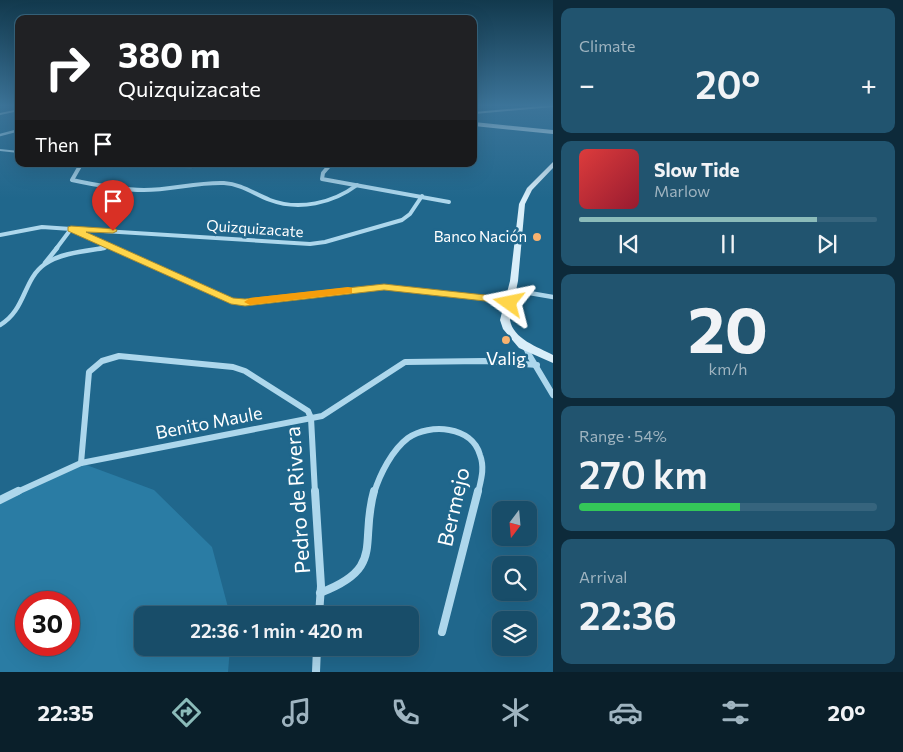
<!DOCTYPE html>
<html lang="en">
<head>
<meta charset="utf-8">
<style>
  :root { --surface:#184d69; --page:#21546f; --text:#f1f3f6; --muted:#9fb4c0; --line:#36647d; --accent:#8bbbb9 }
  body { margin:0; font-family:Commissioner,sans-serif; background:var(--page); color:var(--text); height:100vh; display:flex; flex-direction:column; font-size:19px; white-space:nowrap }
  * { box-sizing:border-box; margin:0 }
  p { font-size:16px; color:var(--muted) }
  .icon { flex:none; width:28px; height:28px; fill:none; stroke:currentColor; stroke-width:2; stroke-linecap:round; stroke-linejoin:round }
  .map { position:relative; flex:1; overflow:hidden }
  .sheet { display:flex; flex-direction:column; gap:8px; padding:8px; background:#0d2a3a; width:350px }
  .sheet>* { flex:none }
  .top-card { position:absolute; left:15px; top:15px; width:462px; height:152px; border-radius:10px; box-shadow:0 5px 20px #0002,0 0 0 1px var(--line); background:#202124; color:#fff; overflow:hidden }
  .needle { width:32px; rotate:196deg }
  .tools { position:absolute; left:492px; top:501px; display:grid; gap:10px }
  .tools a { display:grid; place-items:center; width:45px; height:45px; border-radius:10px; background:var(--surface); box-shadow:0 5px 20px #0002,0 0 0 1px var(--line); font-size:25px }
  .speed { position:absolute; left:15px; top:591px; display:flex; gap:10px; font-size:25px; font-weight:700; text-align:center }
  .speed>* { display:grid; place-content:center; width:65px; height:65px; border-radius:50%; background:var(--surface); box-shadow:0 5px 20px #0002,0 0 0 1px var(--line); line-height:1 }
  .speed .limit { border:8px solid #d22; background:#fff; color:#111 }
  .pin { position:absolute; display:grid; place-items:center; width:42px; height:42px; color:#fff; margin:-51px -21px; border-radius:50% 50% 50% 0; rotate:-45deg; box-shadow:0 0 5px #0007 }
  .pin .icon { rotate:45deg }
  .me { position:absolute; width:55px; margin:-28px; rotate:282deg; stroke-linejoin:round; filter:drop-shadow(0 0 4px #0008) }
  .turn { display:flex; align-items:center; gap:18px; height:105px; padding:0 20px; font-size:22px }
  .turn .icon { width:65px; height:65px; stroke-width:2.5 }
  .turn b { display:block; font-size:35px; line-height:42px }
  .then { display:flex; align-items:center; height:48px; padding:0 20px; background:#0003; gap:10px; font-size:19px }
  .big { font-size:38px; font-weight:600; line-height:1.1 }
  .sheet .tile { flex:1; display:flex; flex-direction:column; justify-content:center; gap:8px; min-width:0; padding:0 18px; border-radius:10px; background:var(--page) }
  .sheet .dial { align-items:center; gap:0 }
  .dial b { font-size:65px; line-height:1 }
  .song { display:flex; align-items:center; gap:15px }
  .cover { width:60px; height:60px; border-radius:8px; background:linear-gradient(135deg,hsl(0 70% 55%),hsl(350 70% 35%)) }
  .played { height:5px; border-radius:2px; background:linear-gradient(90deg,var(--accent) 80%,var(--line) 80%) }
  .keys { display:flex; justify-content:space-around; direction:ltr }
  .heat { display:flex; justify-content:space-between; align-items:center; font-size:28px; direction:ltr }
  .charge { height:8px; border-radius:4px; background:linear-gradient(90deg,#34c759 54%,var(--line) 0) }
  .trip { position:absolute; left:134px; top:606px; width:285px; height:50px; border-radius:10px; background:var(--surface); box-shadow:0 5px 20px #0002,0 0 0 1px var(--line); font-weight:600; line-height:50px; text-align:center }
  .tabs { display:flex; height:80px; justify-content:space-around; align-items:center; background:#0a1f2a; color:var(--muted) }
  .tabs .icon { width:35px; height:35px }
  .tabs .on { color:var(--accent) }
  .tabs b { font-size:22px; color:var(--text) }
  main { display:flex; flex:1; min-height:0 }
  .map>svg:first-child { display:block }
  .green { fill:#2a7ca4; fill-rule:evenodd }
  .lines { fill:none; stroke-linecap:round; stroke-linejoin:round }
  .lane { stroke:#add7ec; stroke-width:2 }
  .street-far4 { stroke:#add7ec; stroke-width:2.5 }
  .street-far3 { stroke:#add7ec; stroke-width:4 }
  .street-far2 { stroke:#add7ec; stroke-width:4.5 }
  .street-far1 { stroke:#add7ec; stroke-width:6 }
  .street { stroke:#add7ec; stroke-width:8 }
  .secondary { fill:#d9eef9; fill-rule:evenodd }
  .wall { fill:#296f91 }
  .shaded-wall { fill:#225a76 }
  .route { fill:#ffd54a; stroke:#a68a30 }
  .slow { fill:#f59e0b }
  .poi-dot { fill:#f9b26e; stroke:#20678c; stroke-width:2 }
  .labels { text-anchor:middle; stroke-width:5; stroke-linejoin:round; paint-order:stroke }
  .far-street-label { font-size:15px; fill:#fff; stroke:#20678c }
  .far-poi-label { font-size:15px; fill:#fff; stroke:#20678c; text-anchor:end }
  .poi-label { font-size:18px; fill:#fff; stroke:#20678c }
  .street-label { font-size:18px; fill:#fff; stroke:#20678c }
  .near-street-label { font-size:21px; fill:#fff; stroke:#20678c }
</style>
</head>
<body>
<main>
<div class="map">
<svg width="553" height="672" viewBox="0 0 553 672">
  <rect width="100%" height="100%" fill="#20678c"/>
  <path class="green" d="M81,463l73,27 58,57 18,68h-88v33h88l-2,24h-228v-171zM26,602h43v43h-43z"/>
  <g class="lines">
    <polyline class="lane" points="0,150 19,152"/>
    <g class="street-far4">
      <polyline points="0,135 19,130"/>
      <polyline points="79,168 81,164"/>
      <polyline points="328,168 331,164"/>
    </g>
    <g class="street-far3">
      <path d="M80,166l-8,14c23,5 48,10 72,10 27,0 53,-8 80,-7 18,1 30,11 46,17 29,11 63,3 87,-15"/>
      <polyline points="329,166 323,173 322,179 449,202"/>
      <polyline points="0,235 42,227 71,229 115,249"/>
      <polyline points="56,249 71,229 310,244 325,242 402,220 410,214 422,196"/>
      <polyline points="98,249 111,246"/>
    </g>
    <g class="street-far2">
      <polyline points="112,248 231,301 245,302 385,287 485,298 509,303"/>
      <polyline points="45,263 57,248"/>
      <polyline points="512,290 553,297"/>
      <path d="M0,325c26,-15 23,-46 45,-61 15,-11 41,-13 59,-16"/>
      <polyline points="525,348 529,355"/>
    </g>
    <g class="street-far1">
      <polyline points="528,353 553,395"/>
      <polyline points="81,463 89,372 102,361 119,356 233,367 245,371 308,411 311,418 315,493"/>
      <polyline points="15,493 81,463 322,416 405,362 484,361 537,365"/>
      <path d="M374,493c6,-19 18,-43 34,-55 22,-15 64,-12 72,17 5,13 1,25 -2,38"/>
    </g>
    <g class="street">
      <polyline points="315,491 321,586 319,615"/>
      <polyline points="0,500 18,491"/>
      <path d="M320,593c66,-25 39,-49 54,-102"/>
      <polyline points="442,632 478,491"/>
      <polyline points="316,672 317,648"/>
    </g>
    <g class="secondary">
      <polygon points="553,105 553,107 474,114 474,112"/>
      <polygon points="19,109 19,111 0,115 0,113"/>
      <polygon points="474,122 553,130 553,134 474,126"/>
      <path d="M553,162v6l-21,22 -7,14 -7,77 -8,39c3,19 28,27 43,35v8l-34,-15 -16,-19 -3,-9 10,-39 9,-77 8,-16z"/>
    </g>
  </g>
  <polygon class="wall" points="146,164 197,164 192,169"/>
  <polygon class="shaded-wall" points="191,164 197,164 192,169"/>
  <linearGradient id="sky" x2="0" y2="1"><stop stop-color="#12394d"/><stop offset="0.53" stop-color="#3c7499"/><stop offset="1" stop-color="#3c7499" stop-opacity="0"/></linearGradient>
  <rect width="553" height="199" fill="url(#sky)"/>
  <polygon class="route" points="71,226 116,229 117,231 113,233 86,232 233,298 245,299 384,284 485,295 513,301 514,303 509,306 485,301 384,290 245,306 231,304 68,231 68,227"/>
  <polygon class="slow" points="348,287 352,288 352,293 250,305 244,302 250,298"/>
  <g class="poi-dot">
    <circle cx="537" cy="237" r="5"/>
    <circle cx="506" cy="340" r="5"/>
  </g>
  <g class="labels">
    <g class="far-street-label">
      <text transform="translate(255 229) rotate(4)" y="5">Quizquizacate</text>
    </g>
    <g class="far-poi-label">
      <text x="527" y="242">Banco Nación</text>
    </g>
    <g class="poi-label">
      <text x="506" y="365">Valig</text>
    </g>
    <g class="street-label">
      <text transform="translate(209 423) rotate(-11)" y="6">Benito Maule</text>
    </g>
    <g class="near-street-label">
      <text transform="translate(298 500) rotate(-94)" y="7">Pedro de Rivera</text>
      <text transform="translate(454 507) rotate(-77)" y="7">Bermejo</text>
    </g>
  </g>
</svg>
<div class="tools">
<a><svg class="needle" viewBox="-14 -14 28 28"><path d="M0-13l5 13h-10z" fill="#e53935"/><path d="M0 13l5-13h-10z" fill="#9fb4c0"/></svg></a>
<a><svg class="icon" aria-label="search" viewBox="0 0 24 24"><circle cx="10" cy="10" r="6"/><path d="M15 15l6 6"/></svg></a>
<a><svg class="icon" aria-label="layers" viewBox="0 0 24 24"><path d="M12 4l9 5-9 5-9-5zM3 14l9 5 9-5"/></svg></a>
</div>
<div class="speed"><div class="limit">30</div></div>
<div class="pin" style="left:113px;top:231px;background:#d93025"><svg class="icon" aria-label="arrive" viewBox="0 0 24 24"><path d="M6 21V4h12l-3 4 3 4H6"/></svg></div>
<svg class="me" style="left:509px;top:303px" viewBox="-20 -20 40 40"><path d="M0-17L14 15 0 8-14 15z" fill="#ffd54a" stroke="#fff" stroke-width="4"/></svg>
<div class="trip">22:36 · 1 min · 420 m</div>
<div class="top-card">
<div class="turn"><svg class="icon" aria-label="right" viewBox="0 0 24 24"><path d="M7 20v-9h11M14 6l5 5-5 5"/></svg><div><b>380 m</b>Quizquizacate</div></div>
<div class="then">Then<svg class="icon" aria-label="arrive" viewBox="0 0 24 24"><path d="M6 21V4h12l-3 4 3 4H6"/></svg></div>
</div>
</div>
<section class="sheet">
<div class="tile"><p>Climate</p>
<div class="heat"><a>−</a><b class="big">20°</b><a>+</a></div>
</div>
<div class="tile">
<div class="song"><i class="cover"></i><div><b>Slow Tide</b><p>Marlow</p></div></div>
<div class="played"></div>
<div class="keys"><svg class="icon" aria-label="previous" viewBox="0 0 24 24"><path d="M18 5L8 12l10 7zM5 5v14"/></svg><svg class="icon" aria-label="pause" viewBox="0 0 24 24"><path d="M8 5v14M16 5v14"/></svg><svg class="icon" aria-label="next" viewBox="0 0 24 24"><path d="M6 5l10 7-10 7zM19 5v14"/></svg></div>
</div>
<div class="tile dial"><b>20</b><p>km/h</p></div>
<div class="tile"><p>Range · 54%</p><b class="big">270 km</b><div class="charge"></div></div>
<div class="tile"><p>Arrival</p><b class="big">22:36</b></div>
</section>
</main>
<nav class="tabs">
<b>22:35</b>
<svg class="icon on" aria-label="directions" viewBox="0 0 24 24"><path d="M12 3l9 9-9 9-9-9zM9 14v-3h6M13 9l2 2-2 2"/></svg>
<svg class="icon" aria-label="music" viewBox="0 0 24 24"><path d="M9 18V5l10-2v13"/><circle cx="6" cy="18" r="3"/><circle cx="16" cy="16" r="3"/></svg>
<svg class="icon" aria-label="phone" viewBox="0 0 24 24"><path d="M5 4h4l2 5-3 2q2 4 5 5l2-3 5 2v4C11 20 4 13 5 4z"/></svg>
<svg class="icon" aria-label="climate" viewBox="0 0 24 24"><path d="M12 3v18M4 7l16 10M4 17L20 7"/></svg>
<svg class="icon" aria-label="car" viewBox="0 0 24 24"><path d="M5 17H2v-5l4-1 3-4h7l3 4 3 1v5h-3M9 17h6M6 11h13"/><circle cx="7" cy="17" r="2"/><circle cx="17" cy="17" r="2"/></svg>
<svg class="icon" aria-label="filters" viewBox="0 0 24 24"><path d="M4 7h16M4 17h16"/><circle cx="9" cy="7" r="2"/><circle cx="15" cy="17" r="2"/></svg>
<b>20°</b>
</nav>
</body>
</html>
